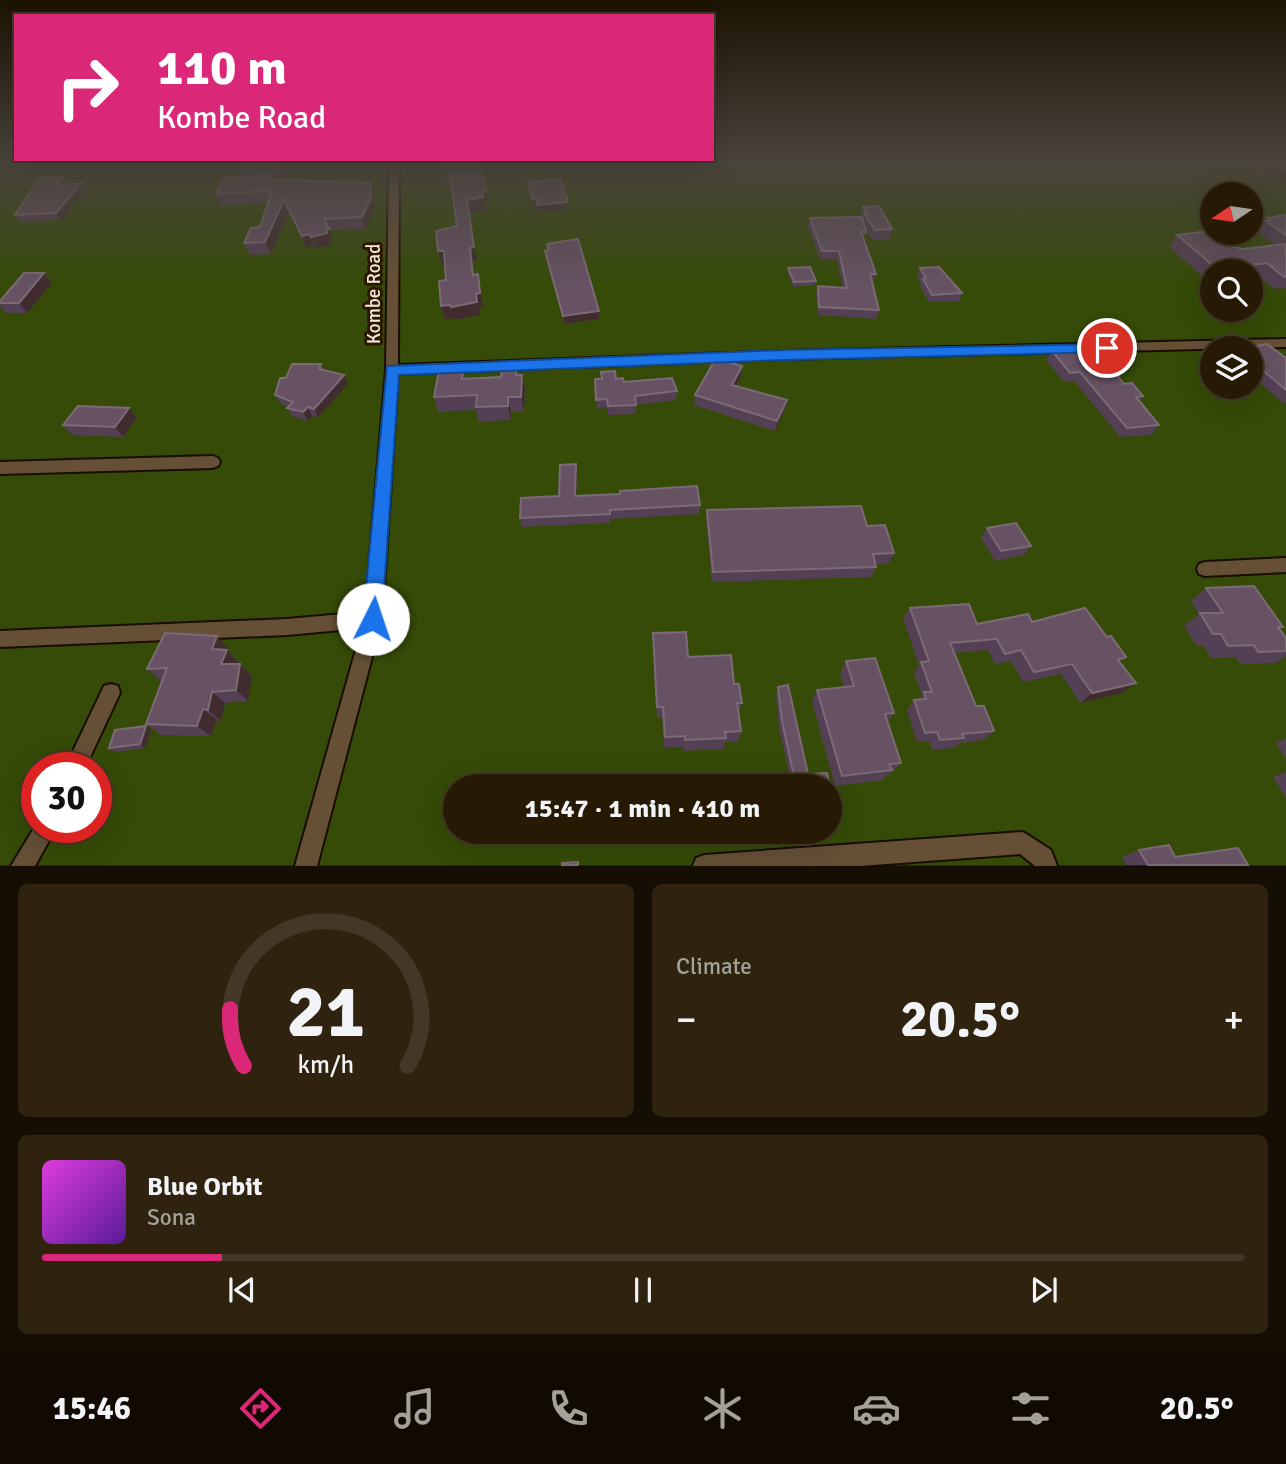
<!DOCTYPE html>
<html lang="en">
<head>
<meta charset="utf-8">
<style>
  :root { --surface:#271a05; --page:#2f230f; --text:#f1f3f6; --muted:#a4a19a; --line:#433827; --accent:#db2777 }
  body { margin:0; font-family:Signika,sans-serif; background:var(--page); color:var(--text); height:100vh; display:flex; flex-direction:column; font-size:26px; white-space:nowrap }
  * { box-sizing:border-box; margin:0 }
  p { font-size:23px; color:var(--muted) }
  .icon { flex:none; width:38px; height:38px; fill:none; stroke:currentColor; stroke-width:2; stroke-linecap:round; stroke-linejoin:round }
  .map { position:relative; height:866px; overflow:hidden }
  .drawer { display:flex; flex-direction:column; gap:18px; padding:18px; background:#150e03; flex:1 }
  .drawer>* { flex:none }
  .guide { position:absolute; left:14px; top:14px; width:700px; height:147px; border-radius:0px; box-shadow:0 7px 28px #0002,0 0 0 2px var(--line); background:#db2777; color:#fff; overflow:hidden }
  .needle { width:46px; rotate:257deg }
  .buttons { position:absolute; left:1200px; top:182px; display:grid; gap:14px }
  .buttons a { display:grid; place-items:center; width:63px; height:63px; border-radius:50%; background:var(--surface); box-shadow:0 7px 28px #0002,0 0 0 2px var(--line); font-size:35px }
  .speed { position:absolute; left:21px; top:752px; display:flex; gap:14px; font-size:35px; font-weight:700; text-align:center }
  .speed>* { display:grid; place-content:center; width:91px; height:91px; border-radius:50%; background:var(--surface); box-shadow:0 7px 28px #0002,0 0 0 2px var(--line); line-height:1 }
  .speed .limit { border:10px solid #d22; background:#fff; color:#111 }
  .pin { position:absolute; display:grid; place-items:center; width:60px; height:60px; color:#fff; margin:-30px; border:4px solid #fff; border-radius:50%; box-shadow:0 2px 7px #0007 }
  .me { position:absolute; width:77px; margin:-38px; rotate:4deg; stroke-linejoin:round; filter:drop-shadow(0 0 5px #0008) }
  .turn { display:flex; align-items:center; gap:24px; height:147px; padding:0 28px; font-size:32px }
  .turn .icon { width:91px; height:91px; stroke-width:2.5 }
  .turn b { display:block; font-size:49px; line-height:60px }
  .big { font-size:52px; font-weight:700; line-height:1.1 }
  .drawer .card { flex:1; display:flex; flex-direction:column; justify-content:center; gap:10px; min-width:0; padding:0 24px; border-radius:10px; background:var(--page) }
  .drawer .dial { align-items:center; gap:0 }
  .dial svg { height:182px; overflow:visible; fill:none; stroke:var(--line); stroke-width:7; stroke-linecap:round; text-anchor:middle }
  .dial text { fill:var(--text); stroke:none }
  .song { display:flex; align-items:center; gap:21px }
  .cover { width:84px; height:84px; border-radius:10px; background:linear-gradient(135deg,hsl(300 70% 55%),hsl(270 70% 35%)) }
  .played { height:7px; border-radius:4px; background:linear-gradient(90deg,var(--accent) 15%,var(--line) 15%) }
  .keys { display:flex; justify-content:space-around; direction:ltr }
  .heat { display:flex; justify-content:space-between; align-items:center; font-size:38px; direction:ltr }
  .drawer .tiles { flex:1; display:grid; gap:18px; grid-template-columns:1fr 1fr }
  .card:last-child { grid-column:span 2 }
  .trip { position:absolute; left:443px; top:774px; width:399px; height:70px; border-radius:35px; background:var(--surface); box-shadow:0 7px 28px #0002,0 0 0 2px var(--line); font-weight:700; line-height:70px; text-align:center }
  .tab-bar { display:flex; height:112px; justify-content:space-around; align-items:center; background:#100a02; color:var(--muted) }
  .tab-bar .icon { width:49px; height:49px }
  .tab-bar .on { color:var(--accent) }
  .tab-bar b { font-size:32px; color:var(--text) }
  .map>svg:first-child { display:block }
  .green { fill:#354b07; fill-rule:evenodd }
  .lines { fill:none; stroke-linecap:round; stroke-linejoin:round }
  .minor-casing { stroke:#190c00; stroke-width:4 }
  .minor { fill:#655036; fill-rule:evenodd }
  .wall { fill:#544054 }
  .shaded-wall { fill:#402c2f }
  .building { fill:#665263; stroke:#7c6a76; stroke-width:2 }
  .route { fill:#1a73e8; stroke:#114b97; stroke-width:2 }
  .labels { text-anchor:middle; stroke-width:6; stroke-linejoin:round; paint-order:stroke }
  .street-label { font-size:19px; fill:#f7eadb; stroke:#2a1800 }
</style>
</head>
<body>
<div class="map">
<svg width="1286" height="866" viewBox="0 0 1286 866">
  <rect width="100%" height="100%" fill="#342207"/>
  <path class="green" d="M0,164h1248l38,20v681h-1286zM1213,194h38v39h-38zM1213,271h38v39h-38zM1213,348h38v39h-38zM37,768h59v60h-59zM455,786h375v45h-375z"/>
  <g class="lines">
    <defs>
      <g id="minor">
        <polygon points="389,164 399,164 398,365 784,351 1286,339 1286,347 784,359 398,374 382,619 317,866 295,866 362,628 287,635 0,647 0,631 287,619 365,612 386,370"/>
        <polygon points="1271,164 1286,166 1286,173"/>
        <polygon points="213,456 218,458 220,462 218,466 213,468 0,474 0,462"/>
        <polygon points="1286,558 1286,572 1205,576 1199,574 1197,569 1199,564 1205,562"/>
        <polygon points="111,684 118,686 120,693 85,768 65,768 104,686"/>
        <polygon points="37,823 37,828 56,828 35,866 11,866"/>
        <polygon points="1023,832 1051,850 1057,866 1035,866 1020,854 860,866 693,866 696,858 704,855"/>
      </g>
    </defs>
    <use href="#minor" class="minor-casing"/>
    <use href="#minor" class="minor"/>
  </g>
  <g class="wall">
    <polygon points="245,164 292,164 295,171 285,180 373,194 375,209 365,229 329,230 333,240 330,241 331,244 316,249 314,245 306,248 289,212 271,254 250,255 244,243 260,227 268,202 221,206 216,194 238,177"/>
    <polygon points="480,164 488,203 484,204 486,210 469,213 477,260 472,261 474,275 481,288 483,306 479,307 480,315 454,320 453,318 445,319 441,306 446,280 445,264 442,264 438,251 457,226 451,182 442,182 439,169"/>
    <polygon points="82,183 86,190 61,220 21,222 15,215 67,184"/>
    <polygon points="863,207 892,229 889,239 872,239 866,230 866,232 863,240 876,274 873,283 872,282 879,310 876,319 818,315 816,294 818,286 843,288 837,259 820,259 808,226 810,218 861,217"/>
    <polygon points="1286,215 1286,289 1284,288 1274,289 1258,275 1251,276 1251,271 1213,271 1213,281 1208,281 1169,247 1177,235 1243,249 1276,245 1258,232 1260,229 1259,229 1267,218"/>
    <polygon points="547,244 599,319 564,324 546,258 545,251 548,250"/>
    <polygon points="788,268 816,281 815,285 793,287 788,273"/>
    <polygon points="920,268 962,293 959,301 929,302 920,286 921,283 917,276"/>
    <polygon points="44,273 52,283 27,313 6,313 0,306 0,301"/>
    <polygon points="1251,348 1286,358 1286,403 1283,403 1251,375"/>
    <polygon points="1052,351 1107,373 1143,396 1139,401 1159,425 1151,435 1120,437 1074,381 1064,382 1046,360"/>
    <polygon points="321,364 324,370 348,384 318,417 312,416 308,421 292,416 287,408 289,407 280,403 275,395 286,378"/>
    <polygon points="742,366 741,376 736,386 785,409 775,431 694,405 695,395"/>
    <polygon points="463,369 466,379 501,377 522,375 525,389 524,411 511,412 511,420 479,422 476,410 438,412 434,397"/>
    <polygon points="595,379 616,379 624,382 677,391 676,400 636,405 636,414 608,415 608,408 597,409"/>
    <polygon points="129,408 137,418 123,437 72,435 63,425"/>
    <polygon points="576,464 577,474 576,496 700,505 699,514 610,519 610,523 522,527 520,518 559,496"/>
    <polygon points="707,510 867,526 894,553 889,563 875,564 876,567 872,577 712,582 706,520"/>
    <polygon points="987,528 1031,546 1024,555 995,561 981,538"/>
    <polygon points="1206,588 1283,627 1280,629 1286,638 1286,656 1275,663 1240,664 1236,657 1211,658 1204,646 1197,646 1184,626 1199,614 1191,601"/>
    <polygon points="910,608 977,624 1032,622 1120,662 1122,693 1080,703 1061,674 1023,682 1011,661 995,664 988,650 954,653 976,706 994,731 984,740 960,743 955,748 932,750 929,741 917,742 907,710 914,700 918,700 922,695 914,673 919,665 903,619"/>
    <polygon points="653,633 688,657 734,684 742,703 739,714 741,731 738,741 725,742 723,749 684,751 684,747 664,747 662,718 657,718"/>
    <polygon points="229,649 228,652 239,662 238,664 240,664 252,676 248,701 225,703 221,721 217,720 211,736 161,735 146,724 161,681 147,669"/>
    <polygon points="846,661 894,713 888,722 901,763 893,772 889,773 883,780 835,786 812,701 817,690 844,687 840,673"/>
    <polygon points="788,685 808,774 827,773 834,802 830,808 830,786 792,786 779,728 776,695 778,687"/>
    <polygon points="151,730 145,748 115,752 109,748"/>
    <polygon points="1286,738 1286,759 1276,743"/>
    <polygon points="1286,772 1286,798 1273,777"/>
    <polygon points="1139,850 1175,857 1248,865 1126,865 1122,857"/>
  </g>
  <g class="shaded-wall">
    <polygon points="285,164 292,164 295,171 272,190 268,179"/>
    <polygon points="63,177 68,184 56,185"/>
    <polygon points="82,183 86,190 61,220 56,213"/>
    <polygon points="370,183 373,194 375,209 365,229 362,217"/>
    <polygon points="482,191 486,191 488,203 484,204 486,210 469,213 477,260 472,261 476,288 473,275 470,248 467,200"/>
    <polygon points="532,199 536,199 537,206 533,207"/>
    <polygon points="284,200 289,212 271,254 265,242"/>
    <polygon points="568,202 568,209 538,213 537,205"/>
    <polygon points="329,229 333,240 330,241 331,244 316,249 311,237"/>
    <polygon points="309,234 314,245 306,248 302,236"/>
    <polygon points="438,251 444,251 447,264 442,264"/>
    <polygon points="44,273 52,283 27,313 19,303"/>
    <polygon points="478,274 483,306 479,307 480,315 454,320 453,318 445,319 441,306 476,294"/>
    <polygon points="599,311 599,319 564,324 563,316"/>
    <polygon points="742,366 741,376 731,395 732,385"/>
    <polygon points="344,375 348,384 318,417 314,409"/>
    <polygon points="522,375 525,389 524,411 521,397"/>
    <polygon points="508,397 511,412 511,420 508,406"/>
    <polygon points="787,400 785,409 775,431 777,421"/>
    <polygon points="308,407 312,416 308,421 303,412"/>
    <polygon points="129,408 137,418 123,437 115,427"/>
    <polygon points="576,464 577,474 576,505 575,496"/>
    <polygon points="217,636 229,649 228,652 239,662 234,676 221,664 212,649"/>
    <polygon points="240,664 252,676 248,701 236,690"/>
    <polygon points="1136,683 1122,693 1080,703 1092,693"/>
    <polygon points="212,692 225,703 221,721 208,710"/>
    <polygon points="203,709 217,720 211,736 197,726"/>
    <polygon points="146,726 151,730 145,748 140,744"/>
  </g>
  <g class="building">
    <polygon points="245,164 285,164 268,179 370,183 371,198 362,217 324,219 329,229 326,230 327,233 311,237 309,234 302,236 284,200 265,242 244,243 251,228 260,227 272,191 216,194 224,178 238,177"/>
    <polygon points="441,164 480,164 486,191 482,191 483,197 467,200 474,247 470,248 473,275 478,274 480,293 476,294 477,302 451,307 450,305 441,306 439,281 446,280 444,251 438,251 436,231 457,226 449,169 439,169"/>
    <polygon points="63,177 56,185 82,183 56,213 15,215 40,178"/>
    <polygon points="560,178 568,202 537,205 536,199 532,199 528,183"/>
    <polygon points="879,206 892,229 875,230 865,215 867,215 863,207"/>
    <polygon points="1286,215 1286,235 1266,221 1270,220 1267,218"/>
    <polygon points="862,217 866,232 861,232 876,274 870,274 879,310 819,307 818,286 847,288 839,251 822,251 810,218"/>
    <polygon points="1210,231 1234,247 1243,249 1286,244 1286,276 1284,277 1267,263 1217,269 1177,235"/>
    <polygon points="578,239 599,311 563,316 545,251 549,250 547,244"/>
    <polygon points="810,267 816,281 794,282 788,268"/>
    <polygon points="939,267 962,293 932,295 923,279 926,278 920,268"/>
    <polygon points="24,273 44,273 19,303 0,303 0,301"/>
    <polygon points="1267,344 1286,358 1286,390 1251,360 1251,348 1246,348"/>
    <polygon points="1086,347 1107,373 1115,373 1124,384 1132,383 1143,396 1136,397 1159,425 1127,428 1080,372 1070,373 1052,351"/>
    <polygon points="716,358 742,366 732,385 787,400 777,421 695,395"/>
    <polygon points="292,364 321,364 319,369 344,375 314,409 308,407 303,412 287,408 293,402 275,395 280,378 286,378"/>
    <polygon points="502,368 517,368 516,375 522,375 521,397 508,397 508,406 476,407 477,395 434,397 439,370 463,369 462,379 501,377"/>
    <polygon points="615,371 616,379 623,378 624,382 672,378 677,391 635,396 636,405 608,406 607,399 596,400 595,379 602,379 601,372"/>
    <polygon points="78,406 129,408 115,427 63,425"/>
    <polygon points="576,464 575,496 620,494 620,491 697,486 700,505 610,510 610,514 520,518 521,498 559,496 560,465"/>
    <polygon points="861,506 867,526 885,525 894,553 873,554 876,567 713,572 707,510"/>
    <polygon points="1016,523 1031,546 1001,551 987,528"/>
    <polygon points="1254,586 1283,627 1278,627 1286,638 1286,651 1258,652 1254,645 1228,646 1221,634 1213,634 1200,613 1223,613 1206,588"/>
    <polygon points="969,604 977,624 1028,614 1032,622 1085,608 1107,637 1111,636 1126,657 1118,660 1136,683 1092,693 1072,664 1034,672 1021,650 1005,654 997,639 950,643 976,706 984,706 994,731 962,734 964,738 940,740 937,732 925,733 914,700 926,699 924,692 932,692 921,662 929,661 910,608"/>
    <polygon points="686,632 688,657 731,655 734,684 739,684 742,703 737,703 741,731 725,732 726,738 685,740 685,736 665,737 663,707 657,707 653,633"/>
    <polygon points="165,633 217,636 212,649 227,650 221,664 240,664 236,690 212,692 208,710 203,709 197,726 146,724 167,668 147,669"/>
    <polygon points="875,658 894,713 885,714 901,763 889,764 892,770 842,776 817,690 854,686 846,661"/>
    <polygon points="788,685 808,774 827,773 834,802 830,802 830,786 796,786 782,721 778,687"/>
    <polygon points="146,726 140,744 109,748 115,730"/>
    <polygon points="670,777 671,786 654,786 653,780"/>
    <polygon points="1169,845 1175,857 1238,848 1248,865 1148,865 1139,850"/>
    <polygon points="578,862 578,865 562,865 562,863"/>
  </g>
  <linearGradient id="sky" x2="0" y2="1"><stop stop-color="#1d1304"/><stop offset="0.57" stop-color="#4a443c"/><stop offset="1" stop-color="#4a443c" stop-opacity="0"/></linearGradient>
  <rect width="1286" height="286" fill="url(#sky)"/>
  <polygon class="route" points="1107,344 1114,348 1112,352 784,360 399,375 382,619 380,625 373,628 366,625 363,619 387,366 784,350"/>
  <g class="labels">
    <g class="street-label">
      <text transform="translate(373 294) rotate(-90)" y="7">Kombe Road</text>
    </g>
  </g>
</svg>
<div class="buttons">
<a><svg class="needle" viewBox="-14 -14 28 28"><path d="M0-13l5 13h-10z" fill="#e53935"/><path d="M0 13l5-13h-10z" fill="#a4a19a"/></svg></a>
<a><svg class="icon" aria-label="search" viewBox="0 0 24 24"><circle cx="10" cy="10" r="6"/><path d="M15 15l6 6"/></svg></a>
<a><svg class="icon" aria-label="layers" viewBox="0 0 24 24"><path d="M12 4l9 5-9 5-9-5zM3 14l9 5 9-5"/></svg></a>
</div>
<div class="speed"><div class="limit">30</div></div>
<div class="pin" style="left:1107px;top:348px;background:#d93025"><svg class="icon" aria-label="arrive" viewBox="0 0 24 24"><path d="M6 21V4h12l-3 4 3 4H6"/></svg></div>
<svg class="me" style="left:373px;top:619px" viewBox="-20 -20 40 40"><circle r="19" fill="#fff"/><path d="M0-13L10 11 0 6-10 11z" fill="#1a73e8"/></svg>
<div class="trip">15:47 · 1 min · 410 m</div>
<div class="guide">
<div class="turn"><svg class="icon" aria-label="right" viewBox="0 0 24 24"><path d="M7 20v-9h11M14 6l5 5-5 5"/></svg><div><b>110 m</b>Kombe Road</div></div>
</div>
</div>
<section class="drawer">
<div class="tiles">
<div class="card dial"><svg viewBox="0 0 100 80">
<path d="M14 69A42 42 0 1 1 86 69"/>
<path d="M14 69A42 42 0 0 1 8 44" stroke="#db2777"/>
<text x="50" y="56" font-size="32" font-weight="700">21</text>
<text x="50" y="72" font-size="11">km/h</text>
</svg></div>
<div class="card"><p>Climate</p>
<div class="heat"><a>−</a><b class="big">20.5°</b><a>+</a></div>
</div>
<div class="card">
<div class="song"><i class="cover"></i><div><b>Blue Orbit</b><p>Sona</p></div></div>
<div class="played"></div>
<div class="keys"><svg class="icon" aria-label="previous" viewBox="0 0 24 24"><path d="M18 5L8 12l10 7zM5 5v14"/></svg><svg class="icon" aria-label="pause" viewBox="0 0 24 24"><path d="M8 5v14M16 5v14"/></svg><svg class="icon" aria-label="next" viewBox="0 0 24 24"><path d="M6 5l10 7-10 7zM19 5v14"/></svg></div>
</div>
</div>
</section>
<nav class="tab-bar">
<b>15:46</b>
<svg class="icon on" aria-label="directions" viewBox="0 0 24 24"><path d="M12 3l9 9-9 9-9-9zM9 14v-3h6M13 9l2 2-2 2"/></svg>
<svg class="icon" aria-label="music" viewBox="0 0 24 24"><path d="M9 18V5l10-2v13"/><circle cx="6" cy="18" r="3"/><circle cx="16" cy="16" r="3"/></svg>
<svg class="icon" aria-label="phone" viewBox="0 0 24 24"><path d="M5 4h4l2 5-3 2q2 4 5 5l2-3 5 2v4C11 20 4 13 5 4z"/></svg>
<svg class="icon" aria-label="climate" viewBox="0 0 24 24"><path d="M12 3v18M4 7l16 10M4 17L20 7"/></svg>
<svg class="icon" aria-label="car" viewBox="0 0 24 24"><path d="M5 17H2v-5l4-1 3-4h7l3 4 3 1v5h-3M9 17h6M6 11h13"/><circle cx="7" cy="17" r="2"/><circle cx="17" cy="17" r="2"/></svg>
<svg class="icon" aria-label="filters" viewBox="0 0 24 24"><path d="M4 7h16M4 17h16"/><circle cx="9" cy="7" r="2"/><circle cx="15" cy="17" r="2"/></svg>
<b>20.5°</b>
</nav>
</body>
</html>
